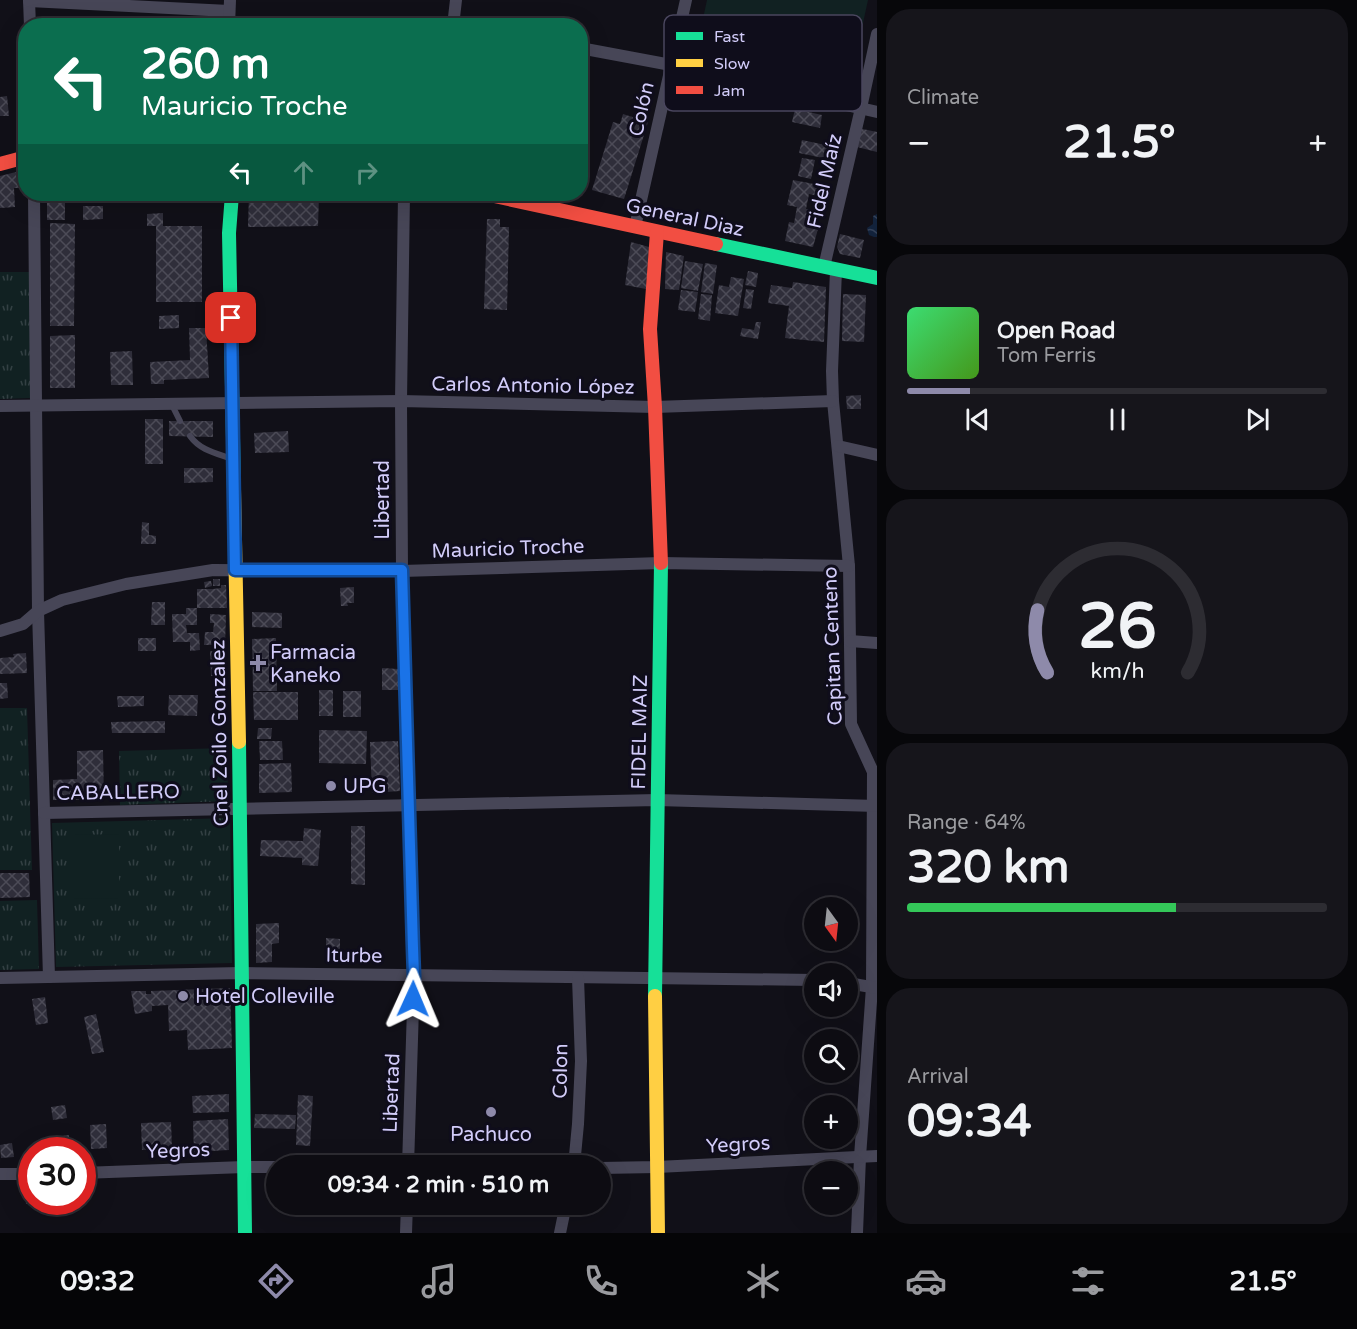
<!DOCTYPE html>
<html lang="en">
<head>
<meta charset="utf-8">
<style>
  :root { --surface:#0d0c12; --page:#16151b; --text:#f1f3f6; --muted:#9a9b9f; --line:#2d2c32; --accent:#8e8aaa }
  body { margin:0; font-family:"Varela Round",sans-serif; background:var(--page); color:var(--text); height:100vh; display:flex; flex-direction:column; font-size:22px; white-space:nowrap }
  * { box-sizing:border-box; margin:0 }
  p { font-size:20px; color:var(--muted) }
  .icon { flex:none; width:33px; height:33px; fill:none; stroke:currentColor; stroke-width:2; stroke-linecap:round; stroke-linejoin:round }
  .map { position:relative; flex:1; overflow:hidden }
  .side { display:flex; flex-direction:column; gap:9px; padding:9px; background:#07070a; width:480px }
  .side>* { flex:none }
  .guide { position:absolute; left:18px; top:18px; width:570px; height:183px; border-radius:24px; box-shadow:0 6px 24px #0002,0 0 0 2px var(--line); background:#0b6e4f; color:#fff; overflow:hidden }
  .needle { width:39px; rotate:165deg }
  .fabs { position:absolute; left:804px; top:897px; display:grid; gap:12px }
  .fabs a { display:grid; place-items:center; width:54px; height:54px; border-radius:50%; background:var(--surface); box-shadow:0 6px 24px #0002,0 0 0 2px var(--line); font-size:30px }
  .speed { position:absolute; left:18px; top:1137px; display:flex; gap:12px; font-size:30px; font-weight:700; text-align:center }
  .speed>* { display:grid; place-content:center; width:78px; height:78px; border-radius:50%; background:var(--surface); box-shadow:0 6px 24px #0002,0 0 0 2px var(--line); line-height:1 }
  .speed .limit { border:9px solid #d22; background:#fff; color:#111 }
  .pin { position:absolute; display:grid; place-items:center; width:51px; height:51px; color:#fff; margin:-26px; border-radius:12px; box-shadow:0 3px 9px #0006 }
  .me { position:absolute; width:66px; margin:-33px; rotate:1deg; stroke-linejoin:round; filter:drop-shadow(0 0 4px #0008) }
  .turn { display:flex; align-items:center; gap:21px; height:126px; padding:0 24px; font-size:27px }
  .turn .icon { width:78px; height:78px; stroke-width:2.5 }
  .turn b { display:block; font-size:42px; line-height:51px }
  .lanes { display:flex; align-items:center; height:57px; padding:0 24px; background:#0003; justify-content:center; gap:30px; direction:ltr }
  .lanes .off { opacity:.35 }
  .big { font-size:45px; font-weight:700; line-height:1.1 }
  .side .widget { flex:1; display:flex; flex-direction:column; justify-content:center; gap:9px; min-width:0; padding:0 21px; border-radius:24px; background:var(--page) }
  .side .dial { align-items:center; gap:0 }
  .dial svg { height:156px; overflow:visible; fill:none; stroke:var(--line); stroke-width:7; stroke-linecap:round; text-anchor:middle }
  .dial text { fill:var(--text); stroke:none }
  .song { display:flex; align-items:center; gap:18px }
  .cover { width:72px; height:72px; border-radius:9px; background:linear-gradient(135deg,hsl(140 70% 55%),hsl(100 70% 35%)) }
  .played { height:6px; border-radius:3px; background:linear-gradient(90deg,var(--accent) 15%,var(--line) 15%) }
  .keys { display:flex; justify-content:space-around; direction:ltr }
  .heat { display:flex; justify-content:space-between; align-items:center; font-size:33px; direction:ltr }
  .charge { height:9px; border-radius:4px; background:linear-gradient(90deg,#34c759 64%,var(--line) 0) }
  .trip { position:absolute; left:266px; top:1155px; width:345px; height:60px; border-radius:30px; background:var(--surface); box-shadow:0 6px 24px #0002,0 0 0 2px var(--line); font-weight:700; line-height:60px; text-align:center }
  .tab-bar { display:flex; height:96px; justify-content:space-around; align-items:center; background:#050507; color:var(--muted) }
  .tab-bar .icon { width:42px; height:42px }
  .tab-bar .on { color:var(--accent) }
  .tab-bar b { font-size:27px; color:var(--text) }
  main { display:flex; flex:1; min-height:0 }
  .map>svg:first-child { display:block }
  .grass { fill:url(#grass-tufts) }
  .pitch { fill:#112122 }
  .water { fill:url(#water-waves) }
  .building { fill:url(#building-cross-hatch) }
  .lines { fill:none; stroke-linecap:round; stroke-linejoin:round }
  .lane { stroke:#474657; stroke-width:6 }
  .street { stroke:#474657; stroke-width:12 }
  .fast { stroke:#16e098; stroke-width:14 }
  .slow { stroke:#ffcf43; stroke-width:14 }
  .jam { stroke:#f24e42; stroke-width:14 }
  .route-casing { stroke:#114b97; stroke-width:15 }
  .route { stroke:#1a73e8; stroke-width:10 }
  .poi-dot { fill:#8e8aaa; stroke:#0f0d1b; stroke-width:2 }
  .labels { text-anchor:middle; stroke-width:6; stroke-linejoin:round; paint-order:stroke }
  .street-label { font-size:20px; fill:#d2ccf9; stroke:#0f0d1b }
  .poi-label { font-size:20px; fill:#d2ccf9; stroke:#0f0d1b; text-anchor:start }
  .key { fill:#0f0d1b; stroke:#4a465e; stroke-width:1.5 }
  .key-label { font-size:16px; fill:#d2ccf9 }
</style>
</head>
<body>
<main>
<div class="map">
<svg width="877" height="1233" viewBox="0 0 877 1233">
  <defs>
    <pattern id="grass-tufts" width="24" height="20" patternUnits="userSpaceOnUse" patternTransform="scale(1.5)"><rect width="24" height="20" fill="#112122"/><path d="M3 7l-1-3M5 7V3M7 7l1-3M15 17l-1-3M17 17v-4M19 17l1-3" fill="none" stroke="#334043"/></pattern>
    <pattern id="water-waves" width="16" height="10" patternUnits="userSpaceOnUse" patternTransform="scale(1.5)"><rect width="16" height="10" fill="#12223b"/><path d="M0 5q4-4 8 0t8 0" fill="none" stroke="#344158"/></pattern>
    <pattern id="building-cross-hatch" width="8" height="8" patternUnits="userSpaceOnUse" patternTransform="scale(1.5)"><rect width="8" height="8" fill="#2f2e3a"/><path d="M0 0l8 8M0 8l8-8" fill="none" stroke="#4c4b57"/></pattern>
  </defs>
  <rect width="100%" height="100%" fill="#111018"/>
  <g class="grass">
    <polygon points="0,272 30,272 31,398 0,399"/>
    <polygon points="0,708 27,708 32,870 0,870"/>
    <polygon points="227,748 228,801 120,805 119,751"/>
    <polygon points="230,818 232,963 56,967 52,823"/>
    <polygon points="37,900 39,969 0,970 0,901"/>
  </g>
  <g class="pitch">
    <polygon points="707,0 868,0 850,83 696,51"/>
    <polygon points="119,834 119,898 74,899 74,835"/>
  </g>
  <polygon class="water" points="877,214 877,237 874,237 869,235 867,228 873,224 873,216"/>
  <g class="building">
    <rect x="248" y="18" width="35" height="8"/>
    <polygon points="132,22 132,26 112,26 111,23"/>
    <polygon points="7,96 9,116 0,116 0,97"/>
    <polygon points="795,109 822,115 820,128 792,122"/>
    <polygon points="623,114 648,122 624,199 592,190 613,122 620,124"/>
    <polygon points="858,128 877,132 877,152 853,146"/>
    <polygon points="802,140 830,146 828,159 799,153"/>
    <polygon points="802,158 815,160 811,179 798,176"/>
    <polygon points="20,171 19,188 14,188 15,207 0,208 0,176"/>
    <polygon points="793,180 825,186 823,197 809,194 806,209 810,209 806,226 818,229 813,247 785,241 789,222 794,223 797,207 787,205"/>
    <rect x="47" y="194" width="18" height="26"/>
    <polygon points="123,194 144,194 143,201 122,198"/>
    <polygon points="249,194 319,194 318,226 248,227"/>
    <polygon points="83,206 103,206 103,219 83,220"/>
    <polygon points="163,213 163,226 202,226 202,302 156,302 156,226 147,226 147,214"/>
    <polygon points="487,219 500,219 500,227 509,227 507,310 484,309"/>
    <polygon points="50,223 75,224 74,326 50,326"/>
    <polygon points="840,234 864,240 860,258 840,254 837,247"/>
    <polygon points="631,242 649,247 646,289 625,285"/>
    <polygon points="666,252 684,256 679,290 665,289"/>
    <polygon points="685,261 703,264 698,291 681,288"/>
    <polygon points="705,263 717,265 713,294 701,292"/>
    <polygon points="748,271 758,273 756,287 745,285"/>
    <polygon points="731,277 744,279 738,316 715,313 719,285 729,287"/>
    <polygon points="793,282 826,287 824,342 785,338 789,306 768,303 771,285 792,288"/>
    <polygon points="746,289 754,290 751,309 743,308"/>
    <polygon points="681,290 698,292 695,312 678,310"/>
    <polygon points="701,294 712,295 710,321 698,319"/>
    <polygon points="843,294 866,295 864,342 842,341"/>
    <polygon points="179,315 179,328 159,329 159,316"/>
    <polygon points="756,322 761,322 758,339 740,336 742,328 754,330"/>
    <polygon points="189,328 206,328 209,378 164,380 164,384 151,384 150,362 190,360"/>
    <polygon points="75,335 75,388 50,388 50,336"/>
    <polygon points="132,351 133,385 111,385 110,352"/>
    <polygon points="861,395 861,409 847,409 846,396"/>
    <rect x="145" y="419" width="18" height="45"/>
    <polygon points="169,421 213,421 213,437 169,436"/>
    <polygon points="288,431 289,452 255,453 254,433"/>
    <polygon points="184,468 213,468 213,482 184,483"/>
    <polygon points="142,522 149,523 149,535 156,536 156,544 141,544"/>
    <rect x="213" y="579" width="7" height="7"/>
    <polygon points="211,581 212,586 205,588 204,582"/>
    <polygon points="221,585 226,585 227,608 197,608 197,589 213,589 213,590 213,589 221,588"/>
    <polygon points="354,587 354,603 347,603 348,606 341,606 340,588"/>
    <polygon points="152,602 165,602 165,625 151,625"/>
    <polygon points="186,608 197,608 197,625 186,625 187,633 199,633 200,650 190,651 190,642 173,642 172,614 186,614"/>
    <polygon points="252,612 282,613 282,628 252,627"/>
    <polygon points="210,614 226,615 225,645 204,645 205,632 213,632 214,623 210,623"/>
    <rect x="138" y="638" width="18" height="13"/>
    <polygon points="276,638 277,691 253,691 252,639"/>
    <polygon points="210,651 221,651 222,676 211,676"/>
    <polygon points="26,653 27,673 0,674 0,658 14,657 13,654"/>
    <polygon points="382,668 398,669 398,690 382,690"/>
    <polygon points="0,683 7,683 8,698 0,699"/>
    <rect x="319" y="690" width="14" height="26"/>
    <rect x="343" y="691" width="18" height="26"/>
    <polygon points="253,692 298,692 298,720 254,720"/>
    <polygon points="169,695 198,695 197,716 168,715"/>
    <polygon points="117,696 144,696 144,706 118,707"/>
    <polygon points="165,721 165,733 112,733 111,722"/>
    <polygon points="258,728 272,728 271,739 257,739"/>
    <polygon points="319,730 367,731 366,764 319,763"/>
    <polygon points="259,741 282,741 283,760 260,760"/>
    <polygon points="398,741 400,791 372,793 370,742"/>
    <polygon points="103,750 104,799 53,800 53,780 77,779 77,751"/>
    <polygon points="291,763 292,792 259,793 259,764"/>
    <polygon points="351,826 365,826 365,885 351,884"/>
    <polygon points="304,828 321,830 318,866 302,865 302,858 260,856 261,840 303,841"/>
    <polygon points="0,873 29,873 30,897 0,898"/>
    <polygon points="279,923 279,943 272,944 272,962 256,963 256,924"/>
    <polygon points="326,938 340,939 340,951 326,951"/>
    <polygon points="230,988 232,1048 188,1050 187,1030 169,1031 168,1005 152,1006 152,1011 135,1014 131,991 146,991 146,994 151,994 151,991"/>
    <polygon points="45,997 48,1023 36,1025 32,999"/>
    <polygon points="96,1014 104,1052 92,1054 84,1017"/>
    <polygon points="229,1094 229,1112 193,1113 192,1096"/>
    <polygon points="298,1095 313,1096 310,1146 296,1145"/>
    <polygon points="65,1105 67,1118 53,1120 51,1107"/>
    <polygon points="255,1114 296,1115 295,1129 254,1128"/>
    <polygon points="228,1119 229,1150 194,1152 193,1121"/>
    <polygon points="171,1122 172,1148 142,1150 141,1123"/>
    <polygon points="106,1124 107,1148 91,1149 90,1125"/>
    <polygon points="69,1135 70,1149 57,1150 55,1137"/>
    <polygon points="12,1143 14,1157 1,1158 0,1145"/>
    <polygon points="25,1188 32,1188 32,1202 39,1202 39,1203 26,1204"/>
  </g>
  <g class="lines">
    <g class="lane">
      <polyline points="171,403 180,421"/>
      <path d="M190,436c10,14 25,17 40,22"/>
    </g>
    <g class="street">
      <polyline points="29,0 30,26"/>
      <polyline points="29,1 229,11"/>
      <polyline points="229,26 230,0"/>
      <polyline points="453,26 456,0"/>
      <polyline points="580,48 671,65 877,112"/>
      <polyline points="34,194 38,611 49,977"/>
      <polyline points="404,194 401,401 402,571 414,976 408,1166"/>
      <polyline points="635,227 686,0"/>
      <polyline points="824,267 861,108 877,34"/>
      <polyline points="836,270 832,371 833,401 849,566 851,724 873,772 872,987 860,1157 857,1233"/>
      <polyline points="0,406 401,401 655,407 833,401"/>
      <polyline points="838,446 877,455"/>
      <polyline points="0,631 23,624 38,611 62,600 126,584 213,570 402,571 661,563 849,566"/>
      <polyline points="850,641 877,643"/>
      <polyline points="44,813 657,800 877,806"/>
      <polyline points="0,978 241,973 814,980"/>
      <polyline points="848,983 877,988"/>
      <polyline points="574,1166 578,1124 581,1061 578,978"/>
      <polyline points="600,1168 657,1167 877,1156"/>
      <polyline points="82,1173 244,1167 276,1167"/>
      <polyline points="0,1174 32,1174"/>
      <polyline points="406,1233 407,1204"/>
      <polyline points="560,1233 566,1204"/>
    </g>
    <g class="fast">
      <polyline points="232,194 229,233 234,489"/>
      <polyline points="716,244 877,278"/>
      <polyline points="239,742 245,1233"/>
      <polyline points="655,996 661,563"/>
    </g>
    <g class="slow">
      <polyline points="234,489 239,742"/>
      <polyline points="655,996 658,1233"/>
    </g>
    <g class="jam">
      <polyline points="0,164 26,157"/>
      <polyline points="485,194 716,244"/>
      <polyline points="657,232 650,329 655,407 661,563"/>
    </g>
  </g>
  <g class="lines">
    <defs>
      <path id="route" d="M231,318l4,252h167c5,136 7,271 12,406l-1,23"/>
    </defs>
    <use href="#route" class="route-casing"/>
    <use href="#route" class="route"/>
  </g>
  <g class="poi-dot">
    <path d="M255 654h6v6h6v6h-6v6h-6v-6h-6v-6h6z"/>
    <circle cx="331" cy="786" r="6"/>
    <circle cx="183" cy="996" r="6"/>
    <circle cx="491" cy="1112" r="6"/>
  </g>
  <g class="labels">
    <g class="street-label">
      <text transform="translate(641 109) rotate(-77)" y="7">Colón</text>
      <text transform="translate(824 181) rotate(-77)" y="7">Fidel Maíz</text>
      <text transform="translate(685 217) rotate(12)" y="7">General Diaz</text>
      <text transform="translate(533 385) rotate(1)" y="7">Carlos Antonio López</text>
      <text transform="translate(382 500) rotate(-90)" y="7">Libertad</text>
      <text transform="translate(508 548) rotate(-2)" y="7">Mauricio Troche</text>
      <text transform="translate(832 646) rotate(-92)" y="7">Capitan Centeno</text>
      <text transform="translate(639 732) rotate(-89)" y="7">FIDEL MAIZ</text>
      <text transform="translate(219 733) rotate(-91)" y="7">Cnel Zoilo Gonzalez</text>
      <text transform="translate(118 792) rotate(-1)" y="7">CABALLERO</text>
      <text transform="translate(354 955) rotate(1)" y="7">Iturbe</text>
      <text transform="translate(560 1071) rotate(-89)" y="7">Colon</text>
      <text transform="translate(391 1093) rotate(-88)" y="7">Libertad</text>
      <text transform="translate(738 1144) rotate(-3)" y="7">Yegros</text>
      <text transform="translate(178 1150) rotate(-2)" y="7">Yegros</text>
    </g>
    <g class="poi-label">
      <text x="270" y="659">Farmacia<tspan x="270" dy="23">Kaneko</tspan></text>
      <text x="343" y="793">UPG</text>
      <text x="195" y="1003">Hotel Colleville</text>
      <text x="491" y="1141" text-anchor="middle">Pachuco</text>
    </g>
  </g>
  <rect x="664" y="15" width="198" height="96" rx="9" class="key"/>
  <rect x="676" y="32" width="27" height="8" fill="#16e098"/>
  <rect x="676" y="59" width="27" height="8" fill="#ffcf43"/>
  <rect x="676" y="86" width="27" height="8" fill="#f24e42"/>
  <g class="key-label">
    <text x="714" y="42">Fast</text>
    <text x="714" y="69">Slow</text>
    <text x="714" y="96">Jam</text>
  </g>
</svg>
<div class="fabs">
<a><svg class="needle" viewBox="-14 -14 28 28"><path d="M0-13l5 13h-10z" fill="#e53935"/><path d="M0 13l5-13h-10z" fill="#9a9b9f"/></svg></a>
<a><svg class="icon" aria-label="sound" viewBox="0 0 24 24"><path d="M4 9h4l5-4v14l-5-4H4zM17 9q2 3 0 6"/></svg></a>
<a><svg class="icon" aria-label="search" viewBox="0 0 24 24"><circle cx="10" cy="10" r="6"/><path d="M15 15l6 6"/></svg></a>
<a>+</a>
<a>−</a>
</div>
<div class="speed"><div class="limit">30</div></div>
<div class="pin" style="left:231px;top:318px;background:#d93025"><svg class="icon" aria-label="arrive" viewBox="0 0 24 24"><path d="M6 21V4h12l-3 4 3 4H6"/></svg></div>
<svg class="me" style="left:413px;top:999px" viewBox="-20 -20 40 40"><path d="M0-17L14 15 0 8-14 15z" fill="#1a73e8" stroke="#fff" stroke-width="4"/></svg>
<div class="trip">09:34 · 2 min · 510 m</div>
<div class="guide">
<div class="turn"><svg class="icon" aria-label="left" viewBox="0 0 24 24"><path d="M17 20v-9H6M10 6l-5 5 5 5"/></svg><div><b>260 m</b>Mauricio Troche</div></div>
<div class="lanes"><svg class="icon" aria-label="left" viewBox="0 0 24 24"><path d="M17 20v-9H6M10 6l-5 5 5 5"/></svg><svg class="icon off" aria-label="ahead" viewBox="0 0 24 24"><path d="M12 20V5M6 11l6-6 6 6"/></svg><svg class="icon off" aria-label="right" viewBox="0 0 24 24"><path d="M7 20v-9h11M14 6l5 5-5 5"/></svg></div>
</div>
</div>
<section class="side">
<div class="widget"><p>Climate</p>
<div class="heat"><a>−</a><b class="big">21.5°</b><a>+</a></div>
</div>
<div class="widget">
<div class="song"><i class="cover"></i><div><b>Open Road</b><p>Tom Ferris</p></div></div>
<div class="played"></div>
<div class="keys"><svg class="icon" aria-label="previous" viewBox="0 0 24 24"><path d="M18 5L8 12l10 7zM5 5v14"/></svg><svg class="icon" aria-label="pause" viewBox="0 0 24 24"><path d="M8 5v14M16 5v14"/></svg><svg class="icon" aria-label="next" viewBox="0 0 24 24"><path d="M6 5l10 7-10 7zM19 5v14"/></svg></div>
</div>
<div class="widget dial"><svg viewBox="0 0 100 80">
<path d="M14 69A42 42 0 1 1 86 69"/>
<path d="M14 69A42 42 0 0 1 9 37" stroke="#8e8aaa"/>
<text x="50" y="56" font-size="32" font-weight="700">26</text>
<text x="50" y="72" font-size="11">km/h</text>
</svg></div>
<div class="widget"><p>Range · 64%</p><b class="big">320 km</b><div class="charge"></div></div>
<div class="widget"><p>Arrival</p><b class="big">09:34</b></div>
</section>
</main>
<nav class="tab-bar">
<b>09:32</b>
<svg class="icon on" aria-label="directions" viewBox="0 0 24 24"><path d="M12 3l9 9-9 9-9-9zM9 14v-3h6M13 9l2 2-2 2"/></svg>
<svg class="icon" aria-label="music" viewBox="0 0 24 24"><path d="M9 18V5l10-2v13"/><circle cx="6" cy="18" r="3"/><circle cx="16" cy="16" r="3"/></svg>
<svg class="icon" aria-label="phone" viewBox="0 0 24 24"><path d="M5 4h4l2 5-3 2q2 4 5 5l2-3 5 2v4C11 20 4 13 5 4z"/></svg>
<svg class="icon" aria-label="climate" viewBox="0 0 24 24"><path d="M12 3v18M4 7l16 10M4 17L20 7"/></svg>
<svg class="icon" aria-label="car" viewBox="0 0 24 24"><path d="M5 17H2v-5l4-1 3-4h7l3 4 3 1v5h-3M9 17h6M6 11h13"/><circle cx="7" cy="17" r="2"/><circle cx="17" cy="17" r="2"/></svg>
<svg class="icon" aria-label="filters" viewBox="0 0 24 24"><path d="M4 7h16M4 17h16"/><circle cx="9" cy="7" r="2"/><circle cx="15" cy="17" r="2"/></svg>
<b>21.5°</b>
</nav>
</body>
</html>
